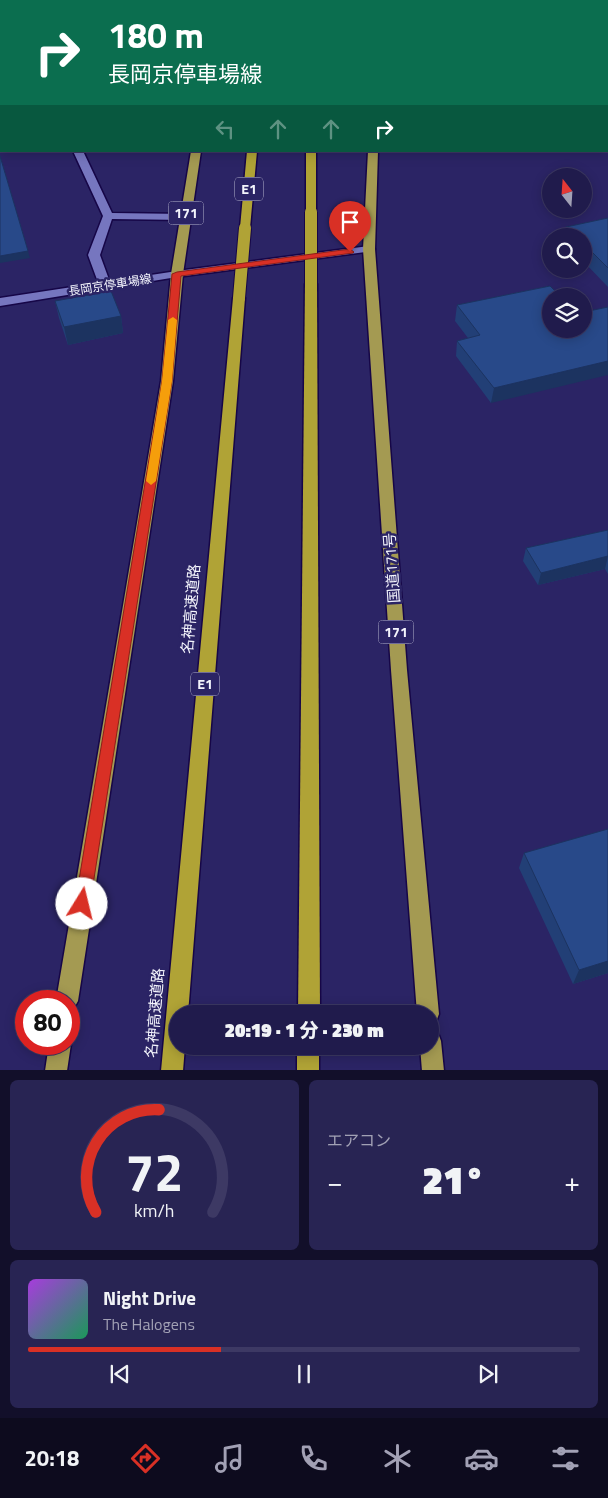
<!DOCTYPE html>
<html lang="ja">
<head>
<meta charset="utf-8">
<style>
  :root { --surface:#201b4c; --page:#282453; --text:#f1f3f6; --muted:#a2a1b5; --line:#3d3964; --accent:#d93025 }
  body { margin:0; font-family:"Titillium Web","Noto Sans JP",sans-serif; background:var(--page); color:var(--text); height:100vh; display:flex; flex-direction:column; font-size:19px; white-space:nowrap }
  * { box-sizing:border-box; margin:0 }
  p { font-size:16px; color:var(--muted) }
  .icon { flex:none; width:28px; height:28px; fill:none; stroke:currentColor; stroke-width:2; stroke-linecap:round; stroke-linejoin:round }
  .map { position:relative; height:1070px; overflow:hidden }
  .details { display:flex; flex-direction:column; gap:10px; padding:10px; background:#120f2a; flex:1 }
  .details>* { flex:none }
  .guide { position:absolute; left:0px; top:0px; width:609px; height:152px; box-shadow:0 2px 12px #0003,0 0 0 1px var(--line); background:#0b6e4f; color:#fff; overflow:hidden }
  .needle { width:32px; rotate:343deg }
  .fabs { position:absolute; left:542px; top:168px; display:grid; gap:10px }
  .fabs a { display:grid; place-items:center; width:50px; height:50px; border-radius:50%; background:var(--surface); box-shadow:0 2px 12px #0003,0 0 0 1px var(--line); font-size:25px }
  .speed { position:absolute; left:15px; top:990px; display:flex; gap:10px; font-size:25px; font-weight:700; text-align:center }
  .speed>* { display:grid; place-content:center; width:65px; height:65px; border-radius:50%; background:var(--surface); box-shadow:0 2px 12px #0003,0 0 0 1px var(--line); line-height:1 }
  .speed .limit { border:8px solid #d22; background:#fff; color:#111 }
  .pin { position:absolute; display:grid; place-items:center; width:42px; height:42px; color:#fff; margin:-51px -21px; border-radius:50% 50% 50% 0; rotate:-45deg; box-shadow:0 0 5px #0007 }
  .pin .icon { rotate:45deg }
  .me { position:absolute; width:55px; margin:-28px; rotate:9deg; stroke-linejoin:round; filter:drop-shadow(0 0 4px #0008) }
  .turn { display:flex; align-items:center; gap:18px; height:105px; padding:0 25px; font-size:22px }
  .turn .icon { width:65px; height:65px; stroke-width:2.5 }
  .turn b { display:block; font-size:35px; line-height:42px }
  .lanes { display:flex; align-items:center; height:48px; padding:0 25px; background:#0003; justify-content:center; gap:25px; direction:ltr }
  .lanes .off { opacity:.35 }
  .big { font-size:38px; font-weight:800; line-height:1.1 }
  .details .widget { flex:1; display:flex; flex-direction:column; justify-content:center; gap:8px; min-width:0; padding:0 18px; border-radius:8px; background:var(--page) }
  .details .dial { align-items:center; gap:0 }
  .dial svg { height:130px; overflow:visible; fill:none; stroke:var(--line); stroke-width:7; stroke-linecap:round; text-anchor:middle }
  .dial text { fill:var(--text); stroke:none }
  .song { display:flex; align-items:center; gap:15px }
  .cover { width:60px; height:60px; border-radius:8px; background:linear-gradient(135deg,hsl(280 70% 55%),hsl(150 70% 35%)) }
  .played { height:5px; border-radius:2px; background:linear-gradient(90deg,var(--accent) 35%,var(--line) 35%) }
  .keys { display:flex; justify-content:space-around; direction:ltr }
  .heat { display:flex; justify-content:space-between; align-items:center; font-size:28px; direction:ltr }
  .details .tiles { flex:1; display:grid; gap:10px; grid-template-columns:1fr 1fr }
  .widget:last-child { grid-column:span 2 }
  .trip { position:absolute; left:169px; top:1005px; width:270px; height:50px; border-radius:25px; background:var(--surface); box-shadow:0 2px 12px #0003,0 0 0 1px var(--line); font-weight:800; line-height:50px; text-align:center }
  .tabs { display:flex; height:80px; justify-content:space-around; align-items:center; background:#0d0b1e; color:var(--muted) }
  .tabs .icon { width:35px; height:35px }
  .tabs .selected { color:var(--accent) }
  .tabs b { font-size:22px; color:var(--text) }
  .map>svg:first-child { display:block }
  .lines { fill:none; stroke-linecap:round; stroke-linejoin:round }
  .stream { fill:#0e1d23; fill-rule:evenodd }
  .minor-casing { stroke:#160647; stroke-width:3 }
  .secondary-casing { stroke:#160647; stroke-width:3 }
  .trunk-casing { stroke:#160647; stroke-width:3 }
  .motorway-casing { stroke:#160647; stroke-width:3 }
  .minor { fill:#7676bf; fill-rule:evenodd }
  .secondary { fill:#7676bf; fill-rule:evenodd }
  .trunk { fill:#a49a52; fill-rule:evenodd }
  .motorway { fill:#b0a336; fill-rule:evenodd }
  .motorway-bridge-casing { stroke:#160647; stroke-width:14; stroke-linecap:butt }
  .motorway-bridge { stroke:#b0a336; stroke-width:12 }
  .wall { fill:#223f76 }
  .shaded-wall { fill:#1c3360 }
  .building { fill:#284989; stroke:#1c3360 }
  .route { fill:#d93025; stroke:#8d1f18 }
  .slow { fill:#f59e0b }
  .labels { text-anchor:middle; stroke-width:5; stroke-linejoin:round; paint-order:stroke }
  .far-street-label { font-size:12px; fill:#f3f4fc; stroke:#2b2465 }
  .shield { fill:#2b2465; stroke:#b7b6cf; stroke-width:1 }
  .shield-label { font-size:14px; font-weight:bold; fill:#f3f4fc }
  .street-label { font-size:15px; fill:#f3f4fc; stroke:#2b2465 }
</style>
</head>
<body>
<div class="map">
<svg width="608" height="1071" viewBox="0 0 608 1071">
  <rect width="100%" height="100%" fill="#2b2465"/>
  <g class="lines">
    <rect class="stream" x="0" y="127" width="1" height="4"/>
    <defs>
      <g id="minor">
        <rect x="0" y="29" width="1" height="6"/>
        <rect x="0" y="95" width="1" height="6"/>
        <polygon points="73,151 83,151 112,213 186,214 191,217 186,220 112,219 100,255 111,285 105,289 99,285 88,255 103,216"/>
      </g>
      <polygon id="secondary" points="369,246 375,249 373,251 177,277 0,306 0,298 177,271"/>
      <g id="trunk">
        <rect x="216" y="0" width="8" height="1"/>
        <rect x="357" y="0" width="8" height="1"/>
        <polygon points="191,151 201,151 183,274 173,381 78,1001 74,1008 69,1011 69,1001 56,1001 161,381 171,274"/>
        <polygon points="368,151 378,151 375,249 407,670 439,1014 436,1022 430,1024 430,1014 417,1014 391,670 363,249"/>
        <polygon points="430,1030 438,1033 441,1041 444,1071 422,1071 420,1046 430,1046"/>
        <polygon points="69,1039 71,1044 67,1071 45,1071 49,1044 69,1044"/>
      </g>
      <g id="motorway">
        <rect x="261" y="0" width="8" height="1"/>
        <rect x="306" y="0" width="8" height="1"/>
        <polygon points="247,151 257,151 250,228 245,231 240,228"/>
        <polygon points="306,151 316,151 316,212 311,215 306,212"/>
        <polygon points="311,281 317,284 320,1014 298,1014 305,284"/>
        <polygon points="239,294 245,298 188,1014 178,1014 178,1046 185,1046 183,1071 161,1071 233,298"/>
        <rect x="297" y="1046" width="22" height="25"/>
      </g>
    </defs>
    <use href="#minor" class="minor-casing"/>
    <use href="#secondary" class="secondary-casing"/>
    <use href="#trunk" class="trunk-casing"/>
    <use href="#motorway" class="motorway-casing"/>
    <use href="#minor" class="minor"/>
    <use href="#secondary" class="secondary"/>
    <use href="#trunk" class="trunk"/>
    <use href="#motorway" class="motorway"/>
    <defs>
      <g id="motorway-bridge">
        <polyline points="311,212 311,284"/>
        <polyline points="239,298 245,228"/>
      </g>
    </defs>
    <use href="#motorway-bridge" class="motorway-bridge-casing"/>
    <use href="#motorway-bridge" class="motorway-bridge"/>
  </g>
  <g class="wall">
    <polygon points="517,0 608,0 608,25 608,1 517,1"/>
    <polygon points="608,218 608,287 584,262 584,236 564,236 566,227"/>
    <polygon points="550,286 491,403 456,356 457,341 468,338 455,321 457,305"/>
    <polygon points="55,301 121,316 123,333 68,345 59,318"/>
    <polygon points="608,530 608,574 605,569 538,585 523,561 526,548"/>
    <polygon points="524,853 608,973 573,984 519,868"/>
  </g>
  <g class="shaded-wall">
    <polygon points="28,251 30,258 0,263 0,256"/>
    <polygon points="121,316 123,333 68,345 64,327"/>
    <polygon points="608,361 608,375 491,403 494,388"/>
    <polygon points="608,556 605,569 538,585 541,573"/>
    <polygon points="608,961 608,973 573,984 579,970"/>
  </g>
  <g class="building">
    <polygon points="524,0 608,0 608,11 608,1 525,1"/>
    <polygon points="0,156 28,251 0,256"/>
    <polygon points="608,218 608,268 584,244 584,236 576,236 566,227"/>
    <polygon points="550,286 560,296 551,296 551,329 584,329 584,312 608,307 608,361 494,388 457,341 480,335 457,305"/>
    <polygon points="111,291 121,316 64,327 55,301"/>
    <polygon points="608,530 608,556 541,573 526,548"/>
    <polygon points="608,829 608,961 579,970 524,853"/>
  </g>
  <polygon class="route" points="350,249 354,252 353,253 181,276 172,381 90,904 88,909 82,912 77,909 75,904 162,381 172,274 177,272"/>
  <polygon class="slow" points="173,317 177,320 172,381 156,481 151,485 146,481 162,381 168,320"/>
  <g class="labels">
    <g class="far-street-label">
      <text transform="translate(110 285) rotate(-9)" y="4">長岡京停車場線</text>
    </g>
    <g class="shield">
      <rect x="235" y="177.5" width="28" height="23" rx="4"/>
      <rect x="168.5" y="201.5" width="35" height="23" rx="4"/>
      <rect x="378.5" y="620.5" width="35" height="23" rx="4"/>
      <rect x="191" y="672.5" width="28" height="23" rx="4"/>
    </g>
    <g class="shield-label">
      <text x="249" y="194">E1</text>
      <text x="186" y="218">171</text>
      <text x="396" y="637">171</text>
      <text x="205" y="689">E1</text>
    </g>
    <g class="street-label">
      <text transform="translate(392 568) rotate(-94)" y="5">国道171号</text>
      <text transform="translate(191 609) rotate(-85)" y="5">名神高速道路</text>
      <text transform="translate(155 1013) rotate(-85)" y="5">名神高速道路</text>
    </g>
  </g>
</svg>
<div class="fabs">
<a><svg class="needle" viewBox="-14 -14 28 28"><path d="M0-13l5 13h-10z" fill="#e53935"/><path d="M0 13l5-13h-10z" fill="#a2a1b5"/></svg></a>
<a><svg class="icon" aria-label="search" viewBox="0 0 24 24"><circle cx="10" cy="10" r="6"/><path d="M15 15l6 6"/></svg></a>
<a><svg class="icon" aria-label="layers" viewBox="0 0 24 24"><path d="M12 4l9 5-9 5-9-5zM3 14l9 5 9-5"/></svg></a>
</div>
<div class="speed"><div class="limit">80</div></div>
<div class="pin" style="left:350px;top:252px;background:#d93025"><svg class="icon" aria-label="arrive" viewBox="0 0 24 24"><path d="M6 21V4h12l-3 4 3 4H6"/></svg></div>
<svg class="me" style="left:82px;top:904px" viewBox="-20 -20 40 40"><circle r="19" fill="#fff"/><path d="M0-13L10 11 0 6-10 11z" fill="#d93025"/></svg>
<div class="trip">20:19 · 1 分 · 230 m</div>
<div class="guide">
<div class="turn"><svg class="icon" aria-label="right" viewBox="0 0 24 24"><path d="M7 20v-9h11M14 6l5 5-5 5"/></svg><div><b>180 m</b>長岡京停車場線</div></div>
<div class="lanes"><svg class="icon off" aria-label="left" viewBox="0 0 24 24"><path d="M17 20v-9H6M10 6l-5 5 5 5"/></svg><svg class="icon off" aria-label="ahead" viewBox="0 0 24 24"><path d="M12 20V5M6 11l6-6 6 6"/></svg><svg class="icon off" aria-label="ahead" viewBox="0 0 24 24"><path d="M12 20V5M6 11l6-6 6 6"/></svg><svg class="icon" aria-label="right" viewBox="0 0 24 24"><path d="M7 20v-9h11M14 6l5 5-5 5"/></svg></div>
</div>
</div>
<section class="details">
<div class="tiles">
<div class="widget dial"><svg viewBox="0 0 100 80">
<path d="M14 69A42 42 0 1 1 86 69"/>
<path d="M14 69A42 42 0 0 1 53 6" stroke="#d93025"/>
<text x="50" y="56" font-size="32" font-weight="700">72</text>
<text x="50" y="72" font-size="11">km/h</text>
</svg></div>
<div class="widget"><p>エアコン</p>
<div class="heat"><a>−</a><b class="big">21°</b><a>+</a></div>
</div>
<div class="widget">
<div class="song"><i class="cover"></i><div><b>Night Drive</b><p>The Halogens</p></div></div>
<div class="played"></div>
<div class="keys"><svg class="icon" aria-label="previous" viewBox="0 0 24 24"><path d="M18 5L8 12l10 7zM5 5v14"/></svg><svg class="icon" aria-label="pause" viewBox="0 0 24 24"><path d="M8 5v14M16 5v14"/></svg><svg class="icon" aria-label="next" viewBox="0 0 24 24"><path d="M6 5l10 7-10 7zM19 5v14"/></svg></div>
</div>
</div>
</section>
<nav class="tabs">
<b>20:18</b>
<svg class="icon selected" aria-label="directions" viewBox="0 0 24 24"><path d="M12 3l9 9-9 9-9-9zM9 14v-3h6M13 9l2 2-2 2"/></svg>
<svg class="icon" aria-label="music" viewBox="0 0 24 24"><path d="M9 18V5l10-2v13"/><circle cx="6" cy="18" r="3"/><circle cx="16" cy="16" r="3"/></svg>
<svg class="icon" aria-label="phone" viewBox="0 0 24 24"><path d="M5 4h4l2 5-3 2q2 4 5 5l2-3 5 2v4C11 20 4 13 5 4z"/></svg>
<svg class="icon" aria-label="climate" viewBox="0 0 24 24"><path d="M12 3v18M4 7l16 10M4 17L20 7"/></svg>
<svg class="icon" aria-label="car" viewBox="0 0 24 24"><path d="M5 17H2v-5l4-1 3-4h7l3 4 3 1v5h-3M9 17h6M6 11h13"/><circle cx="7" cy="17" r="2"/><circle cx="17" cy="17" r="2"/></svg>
<svg class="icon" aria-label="filters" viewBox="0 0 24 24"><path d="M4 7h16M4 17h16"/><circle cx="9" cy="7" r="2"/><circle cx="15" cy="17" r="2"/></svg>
</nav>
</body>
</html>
